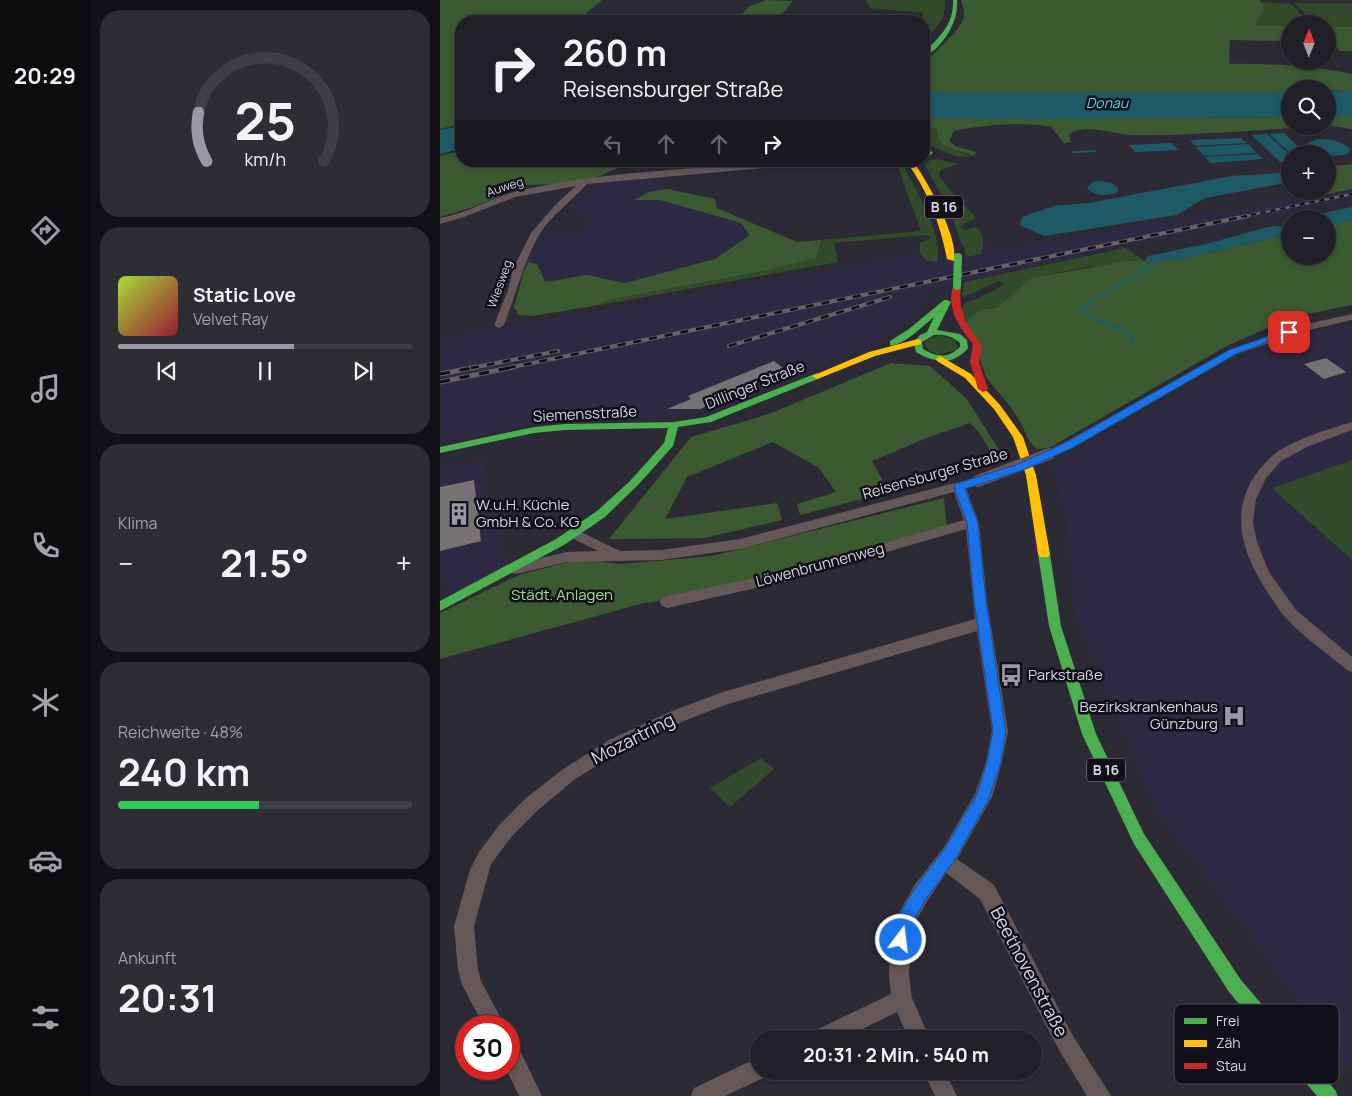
<!DOCTYPE html>
<html lang="de">
<head>
<meta charset="utf-8">
<style>
  :root { --surface:#212028; --page:#2d2d34; --text:#f1f3f6; --muted:#a2a3a8; --line:#3e3e45; --accent:#9a98a5 }
  body { margin:0; font-family:Manrope,sans-serif; background:var(--page); color:var(--text); height:100vh; display:flex; flex-direction:column; font-size:19px; white-space:nowrap }
  * { box-sizing:border-box; margin:0 }
  p { font-size:16px; color:var(--muted) }
  .icon { flex:none; width:28px; height:28px; fill:none; stroke:currentColor; stroke-width:2; stroke-linecap:round; stroke-linejoin:round }
  .map { position:relative; flex:1; overflow:hidden }
  .drawer { display:flex; flex-direction:column; gap:10px; padding:10px; background:#121216; width:350px }
  .drawer>* { flex:none }
  .hud { position:absolute; left:15px; top:15px; width:475px; height:152px; border-radius:20px; box-shadow:0 2px 8px #0003,0 0 0 1px var(--line); background:#212028; color:var(--text); overflow:hidden }
  .needle { width:32px; rotate:1deg }
  .buttons { position:absolute; left:841px; top:15px; display:grid; gap:10px }
  .buttons a { display:grid; place-items:center; width:55px; height:55px; border-radius:50%; background:var(--surface); box-shadow:0 2px 8px #0003,0 0 0 1px var(--line); font-size:25px }
  .speed { position:absolute; left:15px; top:1015px; display:flex; gap:10px; font-size:25px; font-weight:700; text-align:center }
  .speed>* { display:grid; place-content:center; width:65px; height:65px; border-radius:50%; background:var(--surface); box-shadow:0 2px 8px #0003,0 0 0 1px var(--line); line-height:1 }
  .speed .limit { border:8px solid #d22; background:#fff; color:#111 }
  .pin { position:absolute; display:grid; place-items:center; width:42px; height:42px; color:#fff; margin:-21px; border-radius:10px; box-shadow:0 2px 8px #0006 }
  .me { position:absolute; width:55px; margin:-28px; rotate:15deg; stroke-linejoin:round; filter:drop-shadow(0 0 4px #0008) }
  .turn { display:flex; align-items:center; gap:18px; height:105px; padding:0 25px; font-size:22px }
  .turn .icon { width:65px; height:65px; stroke-width:2.5 }
  .turn b { display:block; font-size:35px; line-height:42px }
  .lanes { display:flex; align-items:center; height:48px; padding:0 25px; background:#0003; justify-content:center; gap:25px; direction:ltr }
  .lanes .off { opacity:.35 }
  .big { font-size:38px; font-weight:700; line-height:1.1 }
  .drawer .tile { flex:1; display:flex; flex-direction:column; justify-content:center; gap:8px; min-width:0; padding:0 18px; border-radius:20px; background:var(--page) }
  .drawer .dial { align-items:center; gap:0 }
  .dial svg { height:130px; overflow:visible; fill:none; stroke:var(--line); stroke-width:7; stroke-linecap:round; text-anchor:middle }
  .dial text { fill:var(--text); stroke:none }
  .song { display:flex; align-items:center; gap:15px }
  .cover { width:60px; height:60px; border-radius:8px; background:linear-gradient(135deg,hsl(80 70% 55%),hsl(350 70% 35%)) }
  .played { height:5px; border-radius:2px; background:linear-gradient(90deg,var(--accent) 60%,var(--line) 60%) }
  .keys { display:flex; justify-content:space-around; direction:ltr }
  .heat { display:flex; justify-content:space-between; align-items:center; font-size:28px; direction:ltr }
  .charge { height:8px; border-radius:4px; background:linear-gradient(90deg,#34c759 48%,var(--line) 0) }
  .trip { position:absolute; left:310px; top:1030px; width:292px; height:50px; border-radius:25px; background:var(--surface); box-shadow:0 2px 8px #0003,0 0 0 1px var(--line); font-weight:700; line-height:50px; text-align:center }
  main { display:flex; flex:1; min-height:0 }
  .tabs { display:flex; flex-direction:column; width:90px; justify-content:space-around; align-items:center; background:#0d0d10; color:var(--muted) }
  .tabs .icon { width:35px; height:35px }
  .tabs .selected { color:var(--accent) }
  .tabs b { font-size:22px; color:var(--text) }
  .map>svg:first-child { display:block }
  .built { fill:#2f2a43 }
  .green { fill:#324b2a }
  .forest { fill:#3b5a32 }
  .water { fill:#1d5a65 }
  .lines { fill:none; stroke-linecap:round; stroke-linejoin:round }
  .stream-far1 { stroke:#1d5a65; stroke-width:2 }
  .stream { stroke:#1d5a65; stroke-width:2.5 }
  .building { fill:#777273 }
  .street { fill:#665859; fill-rule:evenodd }
  .fast { fill:#4caf50; fill-rule:evenodd }
  .slow { fill:#ffc107; fill-rule:evenodd }
  .jam { fill:#c62828; fill-rule:evenodd }
  .rail-far2-casing { stroke:#686166; stroke-width:2.5 }
  .rail-far1-casing { stroke:#686166; stroke-width:4 }
  .rail-casing { stroke:#686166; stroke-width:5 }
  .rail-far2 { stroke:#111019; stroke-width:2; stroke-dasharray:5; stroke-linecap:butt }
  .rail-far1 { stroke:#111019; stroke-width:2.5; stroke-dasharray:8; stroke-linecap:butt }
  .rail { stroke:#111019; stroke-width:3; stroke-dasharray:10; stroke-linecap:butt }
  .street-bridge { stroke:#665859; stroke-width:12 }
  .fast-bridge { stroke:#4caf50; stroke-width:8 }
  .route { fill:#1a73e8; stroke:#114b97 }
  .labels { text-anchor:middle; stroke-width:5; stroke-linejoin:round; paint-order:stroke }
  .far-street-label { font-size:12px; fill:#d6d4e2; stroke:#111019 }
  .far-water-label { font-size:14px; font-style:italic; fill:#58d7ed; stroke:#111019 }
  .shield { fill:#111019; stroke:#9b99a6; stroke-width:1 }
  .shield-label { font-size:14px; font-weight:bold; fill:#d6d4e2 }
  .street-label { font-size:15px; fill:#d6d4e2; stroke:#111019 }
  .poi-label { font-size:15px; fill:#d6d4e2; stroke:#111019; text-anchor:start }
  .park-label { font-size:15px; fill:#a5dc92; stroke:#111019 }
  .near-street-label { font-size:18px; fill:#d6d4e2; stroke:#111019 }
  .key { fill:#111019; stroke:#4c4b55; stroke-width:1 }
  .key-label { font-size:14px; fill:#d6d4e2 }
</style>
</head>
<body>
<main>
<nav class="tabs">
<b>20:29</b>
<svg class="icon selected" aria-label="directions" viewBox="0 0 24 24"><path d="M12 3l9 9-9 9-9-9zM9 14v-3h6M13 9l2 2-2 2"/></svg>
<svg class="icon" aria-label="music" viewBox="0 0 24 24"><path d="M9 18V5l10-2v13"/><circle cx="6" cy="18" r="3"/><circle cx="16" cy="16" r="3"/></svg>
<svg class="icon" aria-label="phone" viewBox="0 0 24 24"><path d="M5 4h4l2 5-3 2q2 4 5 5l2-3 5 2v4C11 20 4 13 5 4z"/></svg>
<svg class="icon" aria-label="climate" viewBox="0 0 24 24"><path d="M12 3v18M4 7l16 10M4 17L20 7"/></svg>
<svg class="icon" aria-label="car" viewBox="0 0 24 24"><path d="M5 17H2v-5l4-1 3-4h7l3 4 3 1v5h-3M9 17h6M6 11h13"/><circle cx="7" cy="17" r="2"/><circle cx="17" cy="17" r="2"/></svg>
<svg class="icon" aria-label="filters" viewBox="0 0 24 24"><path d="M4 7h16M4 17h16"/><circle cx="9" cy="7" r="2"/><circle cx="15" cy="17" r="2"/></svg>
</nav>
<section class="drawer">
<div class="tile dial"><svg viewBox="0 0 100 80">
<path d="M14 69A42 42 0 1 1 86 69"/>
<path d="M14 69A42 42 0 0 1 9 39" stroke="#9a98a5"/>
<text x="50" y="56" font-size="32" font-weight="700">25</text>
<text x="50" y="72" font-size="11">km/h</text>
</svg></div>
<div class="tile">
<div class="song"><i class="cover"></i><div><b>Static Love</b><p>Velvet Ray</p></div></div>
<div class="played"></div>
<div class="keys"><svg class="icon" aria-label="previous" viewBox="0 0 24 24"><path d="M18 5L8 12l10 7zM5 5v14"/></svg><svg class="icon" aria-label="pause" viewBox="0 0 24 24"><path d="M8 5v14M16 5v14"/></svg><svg class="icon" aria-label="next" viewBox="0 0 24 24"><path d="M6 5l10 7-10 7zM19 5v14"/></svg></div>
</div>
<div class="tile"><p>Klima</p>
<div class="heat"><a>−</a><b class="big">21.5°</b><a>+</a></div>
</div>
<div class="tile"><p>Reichweite · 48%</p><b class="big">240 km</b><div class="charge"></div></div>
<div class="tile"><p>Ankunft</p><b class="big">20:31</b></div>
</section>
<div class="map">
<svg width="912" height="1096" viewBox="0 0 912 1096">
  <rect width="100%" height="100%" fill="#2c2a35"/>
  <g class="built">
    <polygon points="206,178 228,189 209,192 195,200 220,200 301,223 310,234 275,259 98,307 87,258 106,232 143,232 153,215 125,206 154,191 160,184"/>
    <polygon points="912,189 912,199 488,289 491,291 479,312 469,322 450,336 278,410 254,415 226,417 109,422 0,444 0,339 480,253 482,257 499,262 541,254 544,248 543,242 551,241 557,250 562,251 662,231 782,213 852,198 861,200"/>
    <polygon points="912,322 912,1070 907,1065 717,811 636,620 627,521 612,465 639,448 827,344"/>
    <polygon points="43,459 51,520 61,519 68,571 12,600 8,580 0,582 0,470"/>
  </g>
  <g class="green">
    <path d="M426,0h79c1,18 -5,25 -18,36h-3v-15h-4l3,-8 -53,-5z"/>
    <polygon points="821,2 852,4 869,24 850,24 850,26 814,25 824,10"/>
    <polygon points="854,3 912,3 912,27 888,27 888,24 876,24"/>
    <polygon points="484,124 496,129 500,142 507,147 533,157 515,156 484,143"/>
    <path d="M490,160l7,-1 21,5 -17,6 -2,6 20,25 15,14 1,3c-5,4 -13,4 -15,10l5,2 11,-3c8,6 9,18 5,27l-15,3 -2,-9 -4,-8 -9,-27 -26,-48z"/>
    <path d="M456,162l5,1 4,5c14,29 36,61 33,94l-12,-2 -6,-7v-10l11,-5 -4,-3 -93,8 4,19 -238,43 4,-4 166,-31 45,-12 6,-18 100,-9z"/>
    <polygon points="685,248 705,261 646,267 591,278 557,308 541,309 526,321 521,311 525,303 537,299 565,284 559,281 526,296 522,295 524,282"/>
    <polygon points="499,335 515,339 518,349 499,355 489,351 484,343 486,340"/>
    <polygon points="912,460 912,560 832,488"/>
    <polygon points="321,758 334,769 290,807 270,788"/>
  </g>
  <g class="forest">
    <polygon points="0,0 162,0 140,18 146,21 21,21 21,124 0,129"/>
    <polygon points="326,0 353,1 336,21 295,21 310,6"/>
    <path d="M521,0h299l4,10 -10,15 36,1v15l-60,-1 -1,24c42,-1 82,2 123,10v17l-62,-2v3l-39,1 -324,-1c-19,-35 32,-49 37,-77 1,-4 -2,-11 -3,-15z"/>
    <polygon points="888,27 912,27 912,51 900,51 888,39"/>
    <path d="M888,116h24v13l-20,-3c-67,3 -133,10 -200,9 -16,0 -49,-13 -63,0l2,7 -7,1 -13,-16c-31,-6 -66,-2 -97,4l-5,10 6,5 22,6 -3,4 -27,-9 -7,-5 -4,-13 -12,-5v-6l155,1 211,-2v9h38z"/>
    <polygon points="21,151 21,161 195,161 142,183 86,185 33,207 0,217 0,156"/>
    <polygon points="912,164 912,189 884,195 876,191 888,191 888,176 894,166"/>
    <polygon points="228,189 275,199 277,208 357,242 381,240 376,258 330,270 164,301 160,305 92,316 79,315 74,307 83,274 88,262 97,264 105,282 147,275 185,283 275,259 310,235 301,223 220,200 194,200 209,192"/>
    <polygon points="912,220 912,305 852,317 785,347 609,448 596,449 588,439 581,423 570,406 546,377 526,321 541,309 557,308 591,278 688,261 737,260 850,234 850,256 888,256 888,225"/>
    <path d="M451,363l39,3 36,32 39,61 -10,4c-6,-15 -13,-29 -25,-40l-41,14 -57,24 17,31 -89,23 -3,-11 39,-12 -17,-24 -46,-26 -86,35 -22,42 112,-16 5,17 -77,18 -96,1 82,-102 78,-23z"/>
    <polygon points="504,498 507,528 262,596 204,603 0,659 0,613 79,575 140,559 180,564 272,556"/>
  </g>
  <g class="water">
    <rect x="888" y="91" width="24" height="25"/>
    <polygon points="484,92 850,92 850,117 639,119 484,118"/>
    <polygon points="21,126 21,149 0,154 0,130"/>
    <polygon points="844,133 865,153 867,154 850,153 829,134"/>
    <polygon points="827,134 850,155 850,161 840,162 812,135"/>
    <polygon points="801,138 806,143 755,146 750,140"/>
    <path d="M877,139c12,0 25,1 33,10v3c-10,7 -37,4 -43,-8z"/>
    <polygon points="732,143 738,150 695,152 689,145"/>
    <polygon points="808,144 817,153 764,156 756,147"/>
    <polygon points="818,154 823,159 770,163 765,157"/>
    <polygon points="850,170 850,182 765,198 737,215 624,233 604,236 580,225 582,217 614,206 649,203 791,176 840,173"/>
    <path d="M662,181l10,2 6,5v4c-10,5 -23,4 -31,-4l6,-6z"/>
    <polygon points="912,207 912,220 888,225 888,219 856,219"/>
    <polygon points="835,226 850,227 850,234 737,260 705,261 708,256 766,244 828,227"/>
  </g>
  <g class="lines">
    <polyline class="stream-far1" points="633,152 655,151"/>
    <polyline class="stream" points="691,345 693,340 687,331 657,320 641,310 660,295 723,260"/>
  </g>
  <g class="building">
    <polygon points="886,358 906,372 884,379 864,364"/>
    <polygon points="334,361 348,372 260,409 227,409 251,399 248,396"/>
    <polygon points="34,480 41,541 0,551 0,487"/>
  </g>
  <g class="lines">
    <g class="street">
      <path d="M350,161h33l-4,2 -232,21c-15,17 -36,31 -48,51 -16,28 -23,60 -35,90l-5,3 -5,-3 14,-35 5,-21 18,-36 25,-29 20,-18 -61,11 -51,20 -24,7v-6c29,-5 54,-22 82,-28 88,-20 179,-21 268,-29z"/>
      <polygon points="912,314 912,320 869,330 797,354 633,448 609,458 603,454 605,451 625,442 789,350 862,325"/>
      <path d="M912,422v8l-43,16 -28,15 -15,17 -10,21 -3,23 4,20 12,30 27,38 56,47v15l-5,-2c-20,-17 -44,-33 -61,-52 -7,-7 -12,-17 -18,-25 -31,-46 -42,-95 4,-137 15,-14 59,-28 80,-34z"/>
      <polygon points="538,477 544,481 543,484 526,488 539,523 547,601 568,731 562,762 552,797 517,859 554,885 633,1036 671,1096 647,1096 619,1050 540,899 506,873 488,900 471,929 469,976 472,998 490,1039 469,1039 457,1012 402,1039 369,1039 372,1032 451,994 449,976 451,927 474,886 504,847 535,794 546,762 552,731 537,631 285,705 244,721 181,750 134,780 98,810 72,836 51,864 34,926 38,970 41,981 65,1026 44,1026 22,985 18,970 14,926 30,870 39,852 60,824 86,798 122,770 169,740 232,711 283,692 535,619 526,529 343,582 227,608 222,606 220,602 222,598 227,596 343,572 524,520 514,492 300,549 221,560 127,562 76,574 71,573 69,569 71,565 127,552 158,551 130,537 128,534 130,531 135,529 180,551 221,550 300,539"/>
      <polygon points="69,1041 77,1044 102,1096 79,1096 66,1069 69,1069"/>
      <polygon points="319,1057 319,1071 328,1071 327,1076 285,1096 251,1096 254,1088"/>
      <polygon points="483,1071 505,1071 517,1096 495,1096"/>
    </g>
    <g class="fast">
      <path d="M513,0h4c2,22 -14,47 -33,57v-5c16,-15 30,-28 29,-52z"/>
      <polygon points="484,144 493,153 484,159 484,154 486,153 484,150"/>
      <path d="M504,300h3l4,2 -14,28 23,4 7,6 1,8c-14,18 -34,15 -52,4l-2,-10 6,-7 7,-3 7,-15c-10,8 -32,30 -44,28v-4l19,-12zM494,335c10,-1 18,1 26,8v4c-12,12 -24,10 -37,2l-1,-7z"/>
      <polygon points="377,373 382,376 380,378 271,422 238,427 233,446 198,485 165,517 124,545 0,611 0,601 116,539 157,511 190,481 224,443 228,428 125,430 94,433 0,453 0,447 94,427 125,424 234,422 266,417"/>
      <polygon points="604,550 610,554 621,626 656,734 704,834 801,980 895,1090 898,1096 877,1096 789,992 694,844 642,734 609,626 598,554"/>
    </g>
    <g class="slow">
      <path d="M466,161h7c14,20 46,76 41,100l-7,-2c-7,-36 -19,-68 -41,-98z"/>
      <polygon points="478,339 481,340 481,344 435,356 380,378 377,379 372,376 429,352"/>
      <polygon points="500,356 531,374 560,405 583,437 596,475 610,554 608,557 600,557 598,554 586,475 573,437 554,409 525,378 497,361 496,359"/>
    </g>
    <path class="jam" d="M514,284l7,2c-3,27 5,37 20,58l-2,18 9,27 -2,2 -3,1 -5,-3 -8,-27 3,-18c-14,-17 -28,-37 -19,-60z"/>
    <defs>
      <polyline id="rail-far2" points="801,217 912,194"/>
      <g id="rail-far1">
        <polyline points="289,346 450,297"/>
        <polyline points="31,368 118,351"/>
        <polyline points="68,368 807,216"/>
      </g>
      <g id="rail">
        <polyline points="0,374 37,367"/>
        <polyline points="0,382 74,367"/>
      </g>
    </defs>
    <use href="#rail-far2" class="rail-far2-casing"/>
    <use href="#rail-far1" class="rail-far1-casing"/>
    <use href="#rail" class="rail-casing"/>
    <use href="#rail-far2" class="rail-far2"/>
    <use href="#rail-far1" class="rail-far1"/>
    <use href="#rail" class="rail"/>
    <polyline class="street-bridge" points="538,481 609,454"/>
    <polyline class="fast-bridge" points="517,286 518,257"/>
  </g>
  <path class="route" d="M846,330l7,2 -57,22 -164,94 -49,22 -58,19 13,34 8,78 20,130 -5,31 -13,39 -32,57 -30,41 -17,30v11l-3,5 -5,3 -6,-3c-3,-8 -3,-15 0,-23l20,-34 30,-40 32,-54 10,-32 6,-31 -19,-130 -7,-78 -13,-36 1,-3 61,-19 49,-22 164,-93z"/>
  <defs>
    <symbol id="building-bare" viewBox="-9 -9 18 18"><path d="M-4-6H4V6H1V3H-1V6H-4ZM-2.5-4.3h1.7v1.8h-1.7ZM.8-4.3h1.7v1.8H.8ZM-2.5-1h1.7V.8h-1.7ZM.8-1h1.7V.8H.8Z" fill="#9a98a5" stroke="#111019" stroke-width="2.5" paint-order="stroke"/></symbol>
    <symbol id="bus-bare" viewBox="-9 -9 18 18"><path d="M-5-6H5V4H4V6H2V4H-2V6H-4V4H-5ZM-3.5-4V0h7V-4ZM-3.5 1.2v1.5H-2V1.2ZM2 1.2v1.5H3.5V1.2Z" fill="#9a98a5" stroke="#111019" stroke-width="2.5" paint-order="stroke"/></symbol>
    <symbol id="hospital-bare" viewBox="-9 -9 18 18"><path d="M-5-5h3v3.5h4V-5h3V5h-3V1.5h-4V5h-3Z" fill="#9a98a5" stroke="#111019" stroke-width="2.5" paint-order="stroke"/></symbol>
  </defs>
  <g fill-rule="evenodd">
    <use href="#building-bare" x="3" y="498" width="32" height="32"/>
    <use href="#bus-bare" x="555" y="659" width="32" height="32"/>
    <use href="#hospital-bare" x="778" y="700" width="32" height="32"/>
  </g>
  <g class="labels">
    <g class="far-street-label">
      <text transform="translate(65 187) rotate(-18)" y="4">Auweg</text>
      <text transform="translate(60 284) rotate(-70)" y="4">Wiesweg</text>
    </g>
    <g class="far-water-label">
      <text x="667" y="108">Donau</text>
    </g>
    <g class="shield">
      <rect x="485" y="195.5" width="38" height="23" rx="4"/>
      <rect x="647" y="758.5" width="38" height="23" rx="4"/>
    </g>
    <g class="shield-label">
      <text x="504" y="212">B 16</text>
      <text x="666" y="775">B 16</text>
    </g>
    <g class="street-label">
      <text transform="translate(315 385) rotate(-22)" y="5">Dillinger Straße</text>
      <text transform="translate(145 414) rotate(-3)" y="5">Siemensstraße</text>
      <text transform="translate(495 474) rotate(-16)" y="5">Reisensburger Straße</text>
      <text transform="translate(380 565) rotate(-15)" y="5">Löwenbrunnenweg</text>
    </g>
    <g class="poi-label">
      <text x="36" y="510">W.u.H. Küchle<tspan x="36" dy="17">GmbH &amp; Co. KG</tspan></text>
      <text x="588" y="680">Parkstraße</text>
      <text x="778" y="712" text-anchor="end">Bezirkskrankenhaus<tspan x="778" dy="17">Günzburg</tspan></text>
    </g>
    <g class="park-label">
      <text x="122" y="600">Städt. Anlagen</text>
    </g>
    <g class="near-street-label">
      <text transform="translate(193 739) rotate(-27)" y="6">Mozartring</text>
      <text transform="translate(589 972) rotate(62)" y="6">Beethovenstraße</text>
    </g>
  </g>
  <rect x="734" y="1004" width="165" height="80" rx="8" class="key"/>
  <rect x="744" y="1018" width="23" height="6" fill="#4caf50"/>
  <rect x="744" y="1040" width="23" height="7" fill="#ffc107"/>
  <rect x="744" y="1063" width="23" height="6" fill="#c62828"/>
  <g class="key-label">
    <text x="776" y="1026">Frei</text>
    <text x="776" y="1048">Zäh</text>
    <text x="776" y="1071">Stau</text>
  </g>
</svg>
<div class="buttons">
<a><svg class="needle" viewBox="-14 -14 28 28"><path d="M0-13l5 13h-10z" fill="#e53935"/><path d="M0 13l5-13h-10z" fill="#a2a3a8"/></svg></a>
<a><svg class="icon" aria-label="search" viewBox="0 0 24 24"><circle cx="10" cy="10" r="6"/><path d="M15 15l6 6"/></svg></a>
<a>+</a>
<a>−</a>
</div>
<div class="speed"><div class="limit">30</div></div>
<div class="pin" style="left:849px;top:332px;background:#d93025"><svg class="icon" aria-label="arrive" viewBox="0 0 24 24"><path d="M6 21V4h12l-3 4 3 4H6"/></svg></div>
<svg class="me" style="left:461px;top:940px" viewBox="-20 -20 40 40"><circle r="17" fill="#1a73e8" stroke="#fff" stroke-width="3"/><path d="M0-11L8 9 0 5-8 9z" fill="#fff"/></svg>
<div class="trip">20:31 · 2 Min. · 540 m</div>
<div class="hud">
<div class="turn"><svg class="icon" aria-label="right" viewBox="0 0 24 24"><path d="M7 20v-9h11M14 6l5 5-5 5"/></svg><div><b>260 m</b>Reisensburger Straße</div></div>
<div class="lanes"><svg class="icon off" aria-label="left" viewBox="0 0 24 24"><path d="M17 20v-9H6M10 6l-5 5 5 5"/></svg><svg class="icon off" aria-label="ahead" viewBox="0 0 24 24"><path d="M12 20V5M6 11l6-6 6 6"/></svg><svg class="icon off" aria-label="ahead" viewBox="0 0 24 24"><path d="M12 20V5M6 11l6-6 6 6"/></svg><svg class="icon" aria-label="right" viewBox="0 0 24 24"><path d="M7 20v-9h11M14 6l5 5-5 5"/></svg></div>
</div>
</div>
</main>
</body>
</html>
